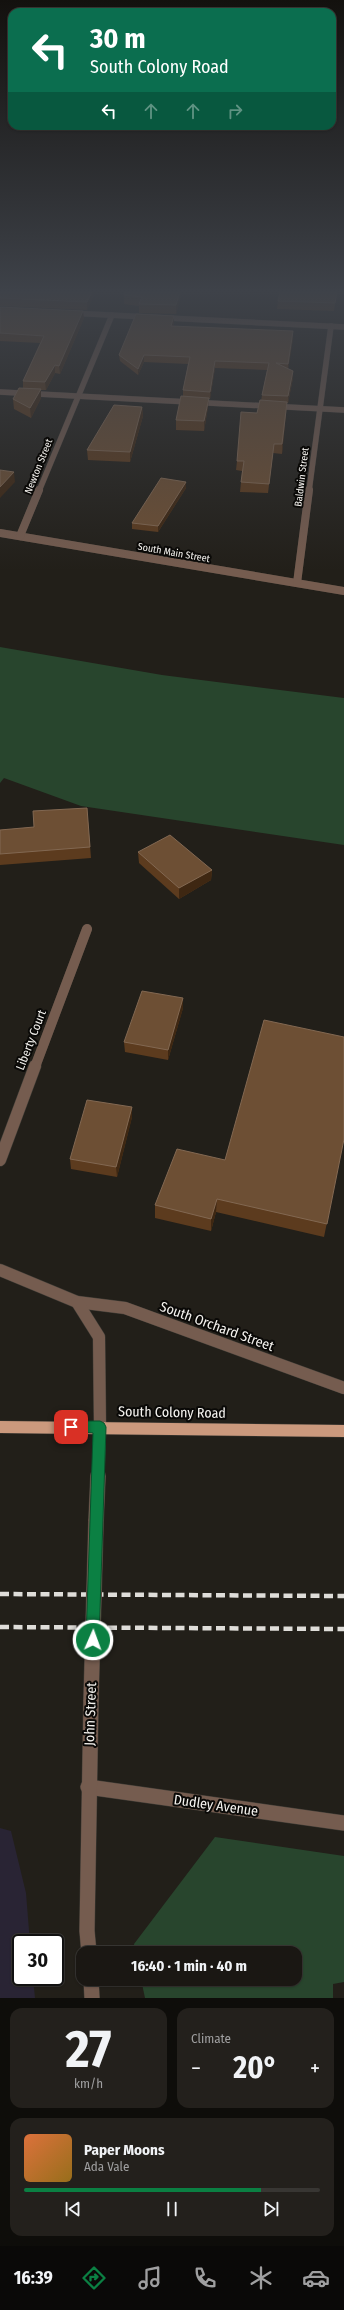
<!DOCTYPE html>
<html lang="en">
<head>
<meta charset="utf-8">
<style>
  :root { --surface:#1a1713; --page:#23201c; --text:#f1f3f6; --muted:#9f9fa0; --line:#383633; --accent:#0b8043 }
  body { margin:0; font-family:"Fira Sans Condensed",sans-serif; background:var(--page); color:var(--text); height:100vh; display:flex; flex-direction:column; font-size:15px; white-space:nowrap }
  * { box-sizing:border-box; margin:0 }
  p { font-size:13px; color:var(--muted) }
  .icon { flex:none; width:22px; height:22px; fill:none; stroke:currentColor; stroke-width:2; stroke-linecap:round; stroke-linejoin:round }
  .map { position:relative; height:1998px; overflow:hidden }
  .details { display:flex; flex-direction:column; gap:10px; padding:10px; background:#0e0d0a; flex:1 }
  .details>* { flex:none }
  .banner { position:absolute; left:8px; top:8px; width:328px; height:122px; border-radius:12px; box-shadow:0 1px 3px #0004,0 0 0 1px var(--line); background:#0b6e4f; color:#fff; overflow:hidden }
  .speed { position:absolute; left:12px; top:1934px; display:flex; gap:8px; font-size:20px; font-weight:700; text-align:center }
  .speed>* { display:grid; place-content:center; width:52px; height:52px; border-radius:50%; background:var(--surface); box-shadow:0 1px 3px #0004,0 0 0 1px var(--line); line-height:1 }
  .speed .limit { border:2px solid #111; border-radius:6px; background:#fff; color:#111 }
  .pin { position:absolute; display:grid; place-items:center; width:34px; height:34px; color:#fff; margin:-17px; border-radius:8px; box-shadow:0 2px 6px #0006 }
  .me { position:absolute; width:44px; margin:-22px; rotate:2deg; stroke-linejoin:round; filter:drop-shadow(0 0 3px #0008) }
  .turn { display:flex; align-items:center; gap:14px; height:84px; padding:0 16px; font-size:18px }
  .turn .icon { width:52px; height:52px; stroke-width:2.5 }
  .turn b { display:block; font-size:28px; line-height:34px }
  .lanes { display:flex; align-items:center; height:38px; padding:0 16px; background:#0003; justify-content:center; gap:20px; direction:ltr }
  .lanes .off { opacity:.35 }
  .big { font-size:30px; font-weight:700; line-height:1.1 }
  .details .tile { flex:1; display:flex; flex-direction:column; justify-content:center; gap:6px; min-width:0; padding:0 14px; border-radius:12px; background:var(--page) }
  .details .dial { align-items:center; gap:0 }
  .dial b { font-size:52px; line-height:1 }
  .song { display:flex; align-items:center; gap:12px }
  .cover { width:48px; height:48px; border-radius:6px; background:linear-gradient(135deg,hsl(20 70% 55%),hsl(40 70% 35%)) }
  .played { height:4px; border-radius:2px; background:linear-gradient(90deg,var(--accent) 80%,var(--line) 80%) }
  .keys { display:flex; justify-content:space-around; direction:ltr }
  .heat { display:flex; justify-content:space-between; align-items:center; font-size:22px; direction:ltr }
  .details .tiles { flex:1; display:grid; gap:10px; grid-template-columns:1fr 1fr }
  .tile:last-child { grid-column:span 2 }
  .trip { position:absolute; left:76px; top:1946px; width:226px; height:40px; border-radius:12px; background:var(--surface); box-shadow:0 1px 3px #0004,0 0 0 1px var(--line); font-weight:700; line-height:40px; text-align:center }
  .menu { display:flex; height:64px; justify-content:space-around; align-items:center; background:#0a0908; color:var(--muted) }
  .menu .icon { width:28px; height:28px }
  .menu .on { color:var(--accent) }
  .menu b { font-size:18px; color:var(--text) }
  .map>svg:first-child { display:block }
  .industrial { fill:#292434 }
  .green { fill:#28452d }
  .lines { fill:none; stroke-linecap:round; stroke-linejoin:round }
  .minor-far4-casing { stroke:#403d37; stroke-width:6 }
  .minor-far3-casing { stroke:#403d37; stroke-width:8 }
  .minor-far2-casing { stroke:#403d37; stroke-width:10 }
  .minor-far1-casing { stroke:#403d37; stroke-width:13 }
  .minor-casing { stroke:#403d37; stroke-width:16 }
  .primary-casing { stroke:#403d37; stroke-width:13 }
  .minor-far4 { stroke:#755c4f; stroke-width:5.5 }
  .minor-far3 { stroke:#755c4f; stroke-width:8 }
  .minor-far2 { stroke:#755c4f; stroke-width:10 }
  .minor-far1 { stroke:#755c4f; stroke-width:12 }
  .minor { stroke:#755c4f; stroke-width:15 }
  .primary { stroke:#cb997d; stroke-width:12 }
  .rail { stroke:#dfddd9; stroke-width:4.5; stroke-dasharray:9 4.5; stroke-linecap:butt }
  .minor-bridge-casing { stroke:#403d37; stroke-width:16; stroke-linecap:butt }
  .minor-bridge { stroke:#755c4f; stroke-width:15 }
  .wall { fill:#5c3b1e }
  .shaded-wall { fill:#3e2712 }
  .building { fill:#6d4f34; stroke:#826852 }
  .route { fill:#0b8043; stroke:#07532c }
  .labels { text-anchor:middle; stroke-width:4; stroke-linejoin:round; paint-order:stroke }
  .far-street-label { font-size:10px; fill:#f5f3ef; stroke:#0a0907 }
  .street-label { font-size:12px; fill:#f5f3ef; stroke:#0a0907 }
  .near-street-label { font-size:14px; fill:#f5f3ef; stroke:#0a0907 }
</style>
</head>
<body>
<div class="map">
<svg width="344" height="1998" viewBox="0 0 344 1998">
  <rect width="100%" height="100%" fill="#221f19"/>
  <polygon class="industrial" points="0,1828 11,1831 26,1893 30,1943 21,1943 21,1977 33,1977 35,1998 0,1998"/>
  <g class="green">
    <polygon points="0,647 162,675 344,698 344,845 81,806 4,778 0,783"/>
    <polygon points="215,1837 344,1856 344,1982 333,1984 333,1998 145,1998 141,1979 295,1979 295,1953 135,1953 134,1944"/>
  </g>
  <g class="lines">
    <defs>
      <g id="minor-far4">
        <polyline points="70,313 344,327"/>
        <polyline points="0,392 344,410"/>
        <polyline points="39,491 112,315"/>
        <polyline points="309,491 331,326"/>
      </g>
      <g id="minor-far3">
        <polyline points="0,533 344,591"/>
        <polyline points="20,536 39,490"/>
        <polyline points="297,583 309,490"/>
      </g>
      <polyline id="minor-far2" points="35,1067 87,929"/>
      <g id="minor-far1">
        <polyline points="0,1160 35,1066"/>
        <polyline points="0,1270 77,1302 125,1308 344,1388"/>
        <polyline points="77,1302 99,1337 100,1427 98,1477"/>
      </g>
      <g id="minor">
        <polyline points="96,1521 98,1476"/>
        <polyline points="88,1787 344,1823"/>
        <polyline points="89,1953 87,1931 91,1700"/>
        <polyline points="91,1979 92,1998"/>
      </g>
      <polyline id="primary" points="0,1427 344,1431"/>
    </defs>
    <use href="#minor-far4" class="minor-far4-casing"/>
    <use href="#minor-far3" class="minor-far3-casing"/>
    <use href="#minor-far2" class="minor-far2-casing"/>
    <use href="#minor-far1" class="minor-far1-casing"/>
    <use href="#minor" class="minor-casing"/>
    <use href="#primary" class="primary-casing"/>
    <use href="#minor-far4" class="minor-far4"/>
    <use href="#minor-far3" class="minor-far3"/>
    <use href="#minor-far2" class="minor-far2"/>
    <use href="#minor-far1" class="minor-far1"/>
    <use href="#minor" class="minor"/>
    <use href="#primary" class="primary"/>
    <g class="rail">
      <polyline points="0,1594 344,1596"/>
      <polyline points="0,1627 344,1629"/>
    </g>
    <defs>
      <polyline id="minor-bridge" points="91,1700 96,1521"/>
    </defs>
    <use href="#minor-bridge" class="minor-bridge-casing"/>
    <use href="#minor-bridge" class="minor-bridge"/>
  </g>
  <g class="wall">
    <polygon points="0,292 95,292 87,310 0,306"/>
    <polygon points="182,292 176,314 139,313 139,306 124,304 124,295"/>
    <polygon points="280,292 337,292 334,311 277,309 278,301"/>
    <polygon points="0,307 84,318 60,374 55,373 46,390 41,390 41,398 31,418 14,409 13,399 23,388 23,381 40,343 0,341"/>
    <polygon points="174,323 173,326 293,338 288,369 293,371 293,378 288,403 287,403 282,454 273,453 268,493 240,492 241,482 242,471 236,470 237,461 257,413 261,401 262,395 267,370 215,368 210,399 208,399 208,407 204,431 176,430 176,420 183,396 183,390 188,364 144,362 138,375 120,361 119,355"/>
    <polygon points="142,407 143,416 130,462 88,460 87,450"/>
    <polygon points="186,482 186,488 158,532 132,529 132,523"/>
    <polygon points="87,808 91,858 0,865 0,830 34,827"/>
    <polygon points="138,852 212,870 211,880 179,899 139,863"/>
    <polygon points="183,998 183,1008 168,1060 125,1052 124,1042"/>
    <polygon points="132,1107 132,1117 117,1177 71,1169 70,1159"/>
    <polygon points="344,1139 324,1237 216,1212 211,1231 155,1218 155,1205"/>
  </g>
  <g class="shaded-wall">
    <polygon points="92,292 95,292 87,310 87,302"/>
    <polygon points="180,292 182,292 176,314 176,305"/>
    <polygon points="83,311 84,318 60,374 59,366"/>
    <polygon points="174,316 174,323 171,333 171,326"/>
    <polygon points="293,331 293,338 288,371 288,364"/>
    <polygon points="144,355 144,362 138,375 138,369"/>
    <polygon points="215,361 215,368 210,399 210,392"/>
    <polygon points="55,365 55,373 46,390 45,382"/>
    <polygon points="293,371 293,378 288,403 288,396"/>
    <polygon points="41,389 41,398 31,418 30,408"/>
    <polygon points="209,398 208,407 204,431 204,421"/>
    <polygon points="287,402 286,411 282,454 282,444"/>
    <polygon points="142,407 143,416 130,462 130,452"/>
    <polygon points="14,472 15,482 0,498 0,487"/>
    <polygon points="186,482 186,488 158,532 158,526"/>
    <polygon points="212,870 211,880 179,899 179,888"/>
    <polygon points="183,998 183,1008 168,1060 168,1050"/>
    <polygon points="132,1107 132,1117 117,1177 116,1167"/>
    <polygon points="217,1199 216,1212 211,1231 211,1219"/>
  </g>
  <g class="building">
    <polygon points="0,292 92,292 87,302 0,298"/>
    <polygon points="124,292 180,292 176,305 139,304 142,297 124,295"/>
    <polygon points="280,292 337,292 335,303 278,301"/>
    <polygon points="0,307 83,311 59,366 55,365 45,382 23,381 44,336 0,333"/>
    <polygon points="136,314 174,316 171,326 293,331 288,364 276,363 293,371 288,396 262,395 269,363 215,361 210,392 183,390 190,357 144,355 138,369 119,355"/>
    <polygon points="19,388 41,389 30,408 13,399"/>
    <polygon points="181,396 209,398 204,421 176,420"/>
    <polygon points="260,400 287,402 282,444 274,444 269,484 241,482 244,461 237,461 241,412 257,413"/>
    <polygon points="114,405 142,407 130,452 87,450"/>
    <polygon points="0,470 14,472 0,487"/>
    <polygon points="161,478 186,482 158,526 132,523"/>
    <polygon points="87,808 90,847 0,854 0,830 34,827 33,811"/>
    <polygon points="170,835 212,870 179,888 138,852"/>
    <polygon points="142,991 183,998 168,1050 124,1042"/>
    <polygon points="264,1020 344,1037 344,1139 327,1224 217,1199 211,1219 155,1205 177,1149 225,1160"/>
    <polygon points="87,1100 132,1107 116,1167 70,1159"/>
  </g>
  <linearGradient id="sky" x2="0" y2="1"><stop stop-color="#13110e"/><stop offset="0.51" stop-color="#3e4249"/><stop offset="1" stop-color="#3e4249" stop-opacity="0"/></linearGradient>
  <rect width="344" height="571" fill="url(#sky)"/>
  <polygon class="route" points="71,1421 100,1421 104,1423 106,1427 99,1640 97,1645 93,1647 88,1645 86,1640 93,1433 67,1431 65,1427 67,1423"/>
  <g class="labels">
    <g class="far-street-label">
      <text transform="translate(38 466) rotate(-68)" y="4">Newton Street</text>
      <text transform="translate(301 477) rotate(-83)" y="4">Baldwin Street</text>
      <text transform="translate(174 552) rotate(10)" y="4">South Main Street</text>
    </g>
    <g class="street-label">
      <text transform="translate(31 1040) rotate(-69)" y="4">Liberty Court</text>
    </g>
    <g class="near-street-label">
      <text transform="translate(217 1326) rotate(20)" y="5">South Orchard Street</text>
      <text transform="translate(172 1412) rotate(1)" y="5">South Colony Road</text>
      <text transform="translate(90 1714) rotate(-88)" y="5">John Street</text>
      <text transform="translate(216 1805) rotate(8)" y="5">Dudley Avenue</text>
    </g>
  </g>
</svg>
<div class="speed"><div class="limit">30</div></div>
<div class="pin" style="left:71px;top:1427px;background:#d93025"><svg class="icon" aria-label="arrive" viewBox="0 0 24 24"><path d="M6 21V4h12l-3 4 3 4H6"/></svg></div>
<svg class="me" style="left:93px;top:1640px" viewBox="-20 -20 40 40"><circle r="17" fill="#0b8043" stroke="#fff" stroke-width="3"/><path d="M0-11L8 9 0 5-8 9z" fill="#fff"/></svg>
<div class="trip">16:40 · 1 min · 40 m</div>
<div class="banner">
<div class="turn"><svg class="icon" aria-label="left" viewBox="0 0 24 24"><path d="M17 20v-9H6M10 6l-5 5 5 5"/></svg><div><b>30 m</b>South Colony Road</div></div>
<div class="lanes"><svg class="icon" aria-label="left" viewBox="0 0 24 24"><path d="M17 20v-9H6M10 6l-5 5 5 5"/></svg><svg class="icon off" aria-label="ahead" viewBox="0 0 24 24"><path d="M12 20V5M6 11l6-6 6 6"/></svg><svg class="icon off" aria-label="ahead" viewBox="0 0 24 24"><path d="M12 20V5M6 11l6-6 6 6"/></svg><svg class="icon off" aria-label="right" viewBox="0 0 24 24"><path d="M7 20v-9h11M14 6l5 5-5 5"/></svg></div>
</div>
</div>
<section class="details">
<div class="tiles">
<div class="tile dial"><b>27</b><p>km/h</p></div>
<div class="tile"><p>Climate</p>
<div class="heat"><a>−</a><b class="big">20°</b><a>+</a></div>
</div>
<div class="tile">
<div class="song"><i class="cover"></i><div><b>Paper Moons</b><p>Ada Vale</p></div></div>
<div class="played"></div>
<div class="keys"><svg class="icon" aria-label="previous" viewBox="0 0 24 24"><path d="M18 5L8 12l10 7zM5 5v14"/></svg><svg class="icon" aria-label="pause" viewBox="0 0 24 24"><path d="M8 5v14M16 5v14"/></svg><svg class="icon" aria-label="next" viewBox="0 0 24 24"><path d="M6 5l10 7-10 7zM19 5v14"/></svg></div>
</div>
</div>
</section>
<nav class="menu">
<b>16:39</b>
<svg class="icon on" aria-label="directions" viewBox="0 0 24 24"><path d="M12 3l9 9-9 9-9-9zM9 14v-3h6M13 9l2 2-2 2"/></svg>
<svg class="icon" aria-label="music" viewBox="0 0 24 24"><path d="M9 18V5l10-2v13"/><circle cx="6" cy="18" r="3"/><circle cx="16" cy="16" r="3"/></svg>
<svg class="icon" aria-label="phone" viewBox="0 0 24 24"><path d="M5 4h4l2 5-3 2q2 4 5 5l2-3 5 2v4C11 20 4 13 5 4z"/></svg>
<svg class="icon" aria-label="climate" viewBox="0 0 24 24"><path d="M12 3v18M4 7l16 10M4 17L20 7"/></svg>
<svg class="icon" aria-label="car" viewBox="0 0 24 24"><path d="M5 17H2v-5l4-1 3-4h7l3 4 3 1v5h-3M9 17h6M6 11h13"/><circle cx="7" cy="17" r="2"/><circle cx="17" cy="17" r="2"/></svg>
</nav>
</body>
</html>
